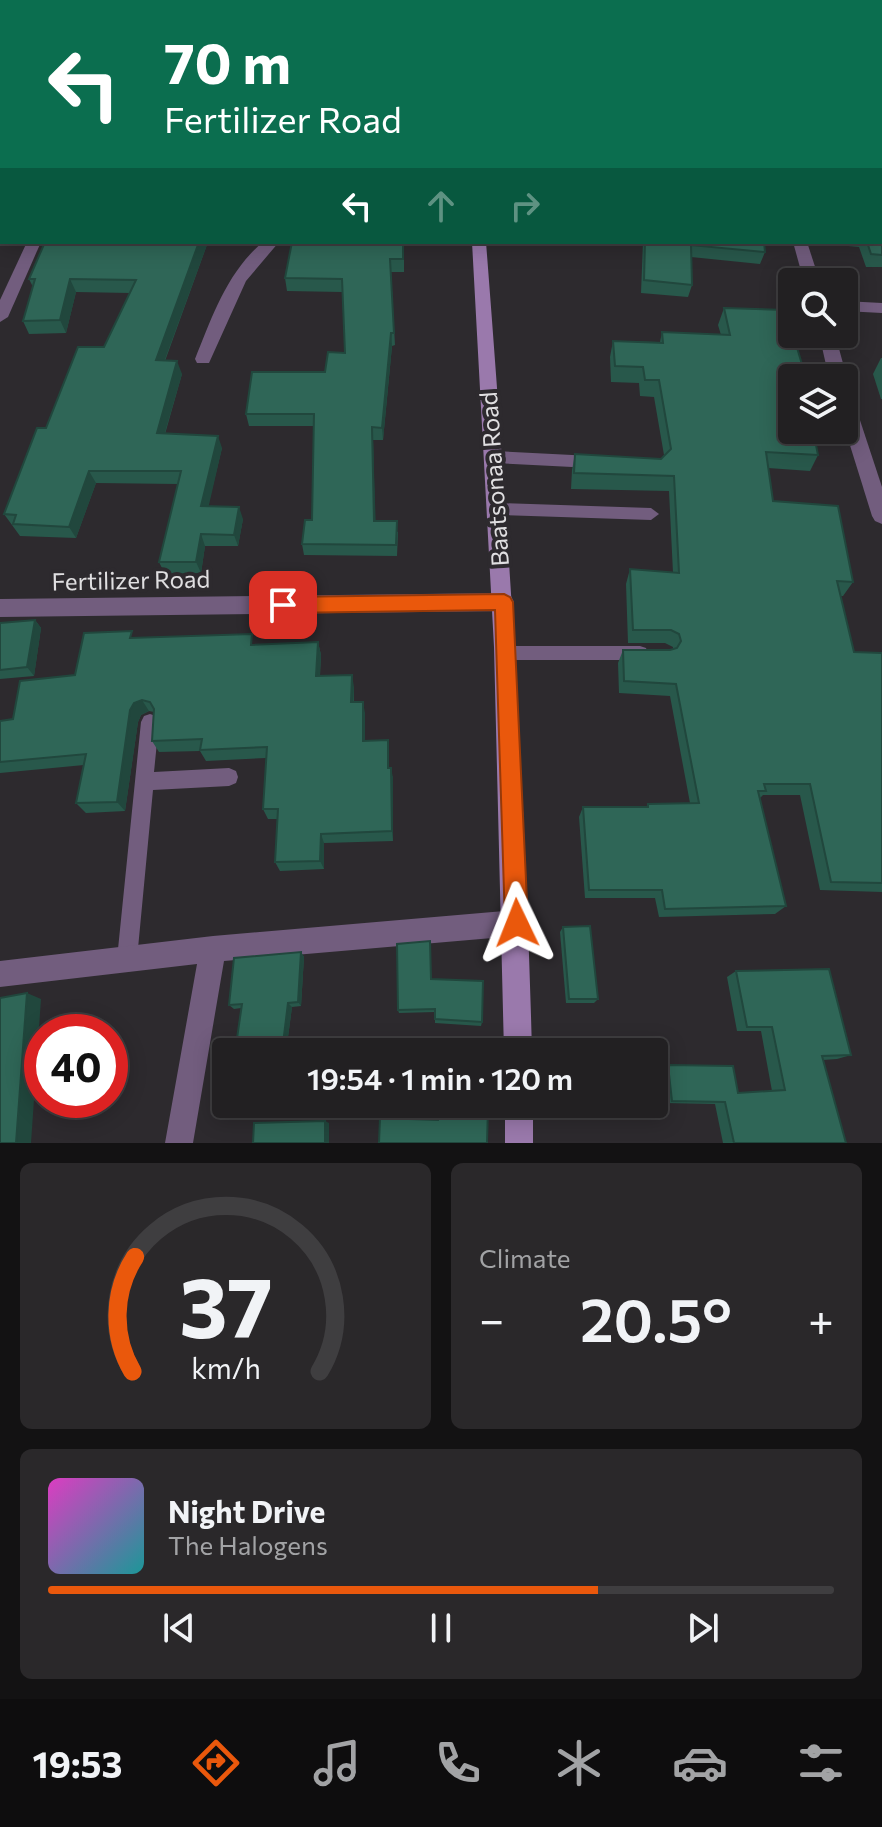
<!DOCTYPE html>
<html lang="en">
<head>
<meta charset="utf-8">
<style>
  :root { --surface:#222022; --page:#2a282a; --text:#f1f3f6; --muted:#a2a3a5; --line:#3f3e40; --accent:#ea580c }
  body { margin:0; font-family:Commissioner,sans-serif; background:var(--page); color:var(--text); height:100vh; display:flex; flex-direction:column; font-size:30px; white-space:nowrap }
  * { box-sizing:border-box; margin:0 }
  p { font-size:26px; color:var(--muted) }
  .icon { flex:none; width:44px; height:44px; fill:none; stroke:currentColor; stroke-width:2; stroke-linecap:round; stroke-linejoin:round }
  .map { position:relative; height:1143px; overflow:hidden }
  .drawer { display:flex; flex-direction:column; gap:20px; padding:20px; background:#131213; flex:1 }
  .drawer>* { flex:none }
  .guide { position:absolute; left:0px; top:0px; width:882px; height:244px; box-shadow:0 4px 20px #0003,0 0 0 2px var(--line); background:#0b6e4f; color:#fff; overflow:hidden }
  .controls { position:absolute; left:778px; top:268px; display:grid; gap:16px }
  .controls a { display:grid; place-items:center; width:80px; height:80px; border-radius:8px; background:var(--surface); box-shadow:0 4px 20px #0003,0 0 0 2px var(--line); font-size:40px }
  .speed { position:absolute; left:24px; top:1014px; display:flex; gap:16px; font-size:40px; font-weight:700; text-align:center }
  .speed>* { display:grid; place-content:center; width:104px; height:104px; border-radius:50%; background:var(--surface); box-shadow:0 4px 20px #0003,0 0 0 2px var(--line); line-height:1 }
  .speed .limit { border:12px solid #d22; background:#fff; color:#111 }
  .pin { position:absolute; display:grid; place-items:center; width:68px; height:68px; color:#fff; margin:-34px; border-radius:16px; box-shadow:0 4px 12px #0006 }
  .me { position:absolute; width:88px; margin:-44px; rotate:358deg; stroke-linejoin:round; filter:drop-shadow(0 0 6px #0008) }
  .turn { display:flex; align-items:center; gap:28px; height:168px; padding:0 32px; font-size:36px }
  .turn .icon { width:104px; height:104px; stroke-width:2.5 }
  .turn b { display:block; font-size:56px; line-height:68px }
  .lanes { display:flex; align-items:center; height:76px; padding:0 32px; background:#0003; justify-content:center; gap:40px; direction:ltr }
  .lanes .off { opacity:.35 }
  .big { font-size:60px; font-weight:600; line-height:1.1 }
  .drawer .tile { flex:1; display:flex; flex-direction:column; justify-content:center; gap:12px; min-width:0; padding:0 28px; border-radius:12px; background:var(--page) }
  .drawer .dial { align-items:center; gap:0 }
  .dial svg { height:208px; overflow:visible; fill:none; stroke:var(--line); stroke-width:7; stroke-linecap:round; text-anchor:middle }
  .dial text { fill:var(--text); stroke:none }
  .song { display:flex; align-items:center; gap:24px }
  .cover { width:96px; height:96px; border-radius:12px; background:linear-gradient(135deg,hsl(310 70% 55%),hsl(180 70% 35%)) }
  .played { height:8px; border-radius:4px; background:linear-gradient(90deg,var(--accent) 70%,var(--line) 70%) }
  .keys { display:flex; justify-content:space-around; direction:ltr }
  .heat { display:flex; justify-content:space-between; align-items:center; font-size:44px; direction:ltr }
  .drawer .tiles { flex:1; display:grid; gap:20px; grid-template-columns:1fr 1fr }
  .tile:last-child { grid-column:span 2 }
  .trip { position:absolute; left:212px; top:1038px; width:456px; height:80px; border-radius:8px; background:var(--surface); box-shadow:0 4px 20px #0003,0 0 0 2px var(--line); font-weight:600; line-height:80px; text-align:center }
  .tabs { display:flex; height:128px; justify-content:space-around; align-items:center; background:#0e0d0e; color:var(--muted) }
  .tabs .icon { width:56px; height:56px }
  .tabs .on { color:var(--accent) }
  .tabs b { font-size:36px; color:var(--text) }
  .map>svg:first-child { display:block }
  .lines { fill:none; stroke-linecap:round; stroke-linejoin:round }
  .lane { fill:#725d7e; fill-rule:evenodd }
  .street { fill:#725d7e; fill-rule:evenodd }
  .secondary { fill:#9a79ac; fill-rule:evenodd }
  .wall { fill:#28584b }
  .shaded-wall { fill:#21473d }
  .building { fill:#2f6657; stroke:#21473d; stroke-width:2 }
  .route { fill:#ea580c; stroke:#983908; stroke-width:2 }
  .labels { text-anchor:middle; stroke-width:8; stroke-linejoin:round; paint-order:stroke }
  .street-label { font-size:24px; fill:#e0dfe1; stroke:#2d2a2e }
</style>
</head>
<body>
<div class="map">
<svg width="882" height="1143" viewBox="0 0 882 1143">
  <rect width="100%" height="100%" fill="#2d2a2e"/>
  <g class="lines">
    <g class="lane">
      <polygon points="494,451 592,456 599,462 592,468 494,463 487,457"/>
      <polygon points="497,503 651,508 659,514 651,520 497,515 489,509"/>
      <polygon points="506,646 640,646 646,648 648,653 646,658 640,660 506,660 500,658 498,653 500,648"/>
      <polygon points="150,714 156,716 159,722 154,772 229,768 236,771 238,777 236,783 229,786 153,790 137,959 134,966 127,969 120,966 117,959 141,722 144,716"/>
    </g>
    <g class="street">
      <polygon points="373,0 389,0 391,2 375,2"/>
      <polygon points="27,242 41,242 8,317 0,322 0,300"/>
      <path d="M263,242h16l-33,39 -37,82h-12l-2,-4c17,-42 32,-87 68,-117z"/>
      <polygon points="793,242 807,242 820,282 804,282"/>
      <polygon points="844,301 882,303 882,313 844,311"/>
      <polygon points="819,334 835,334 847,378 844,382 844,378 829,378"/>
      <polygon points="844,393 853,399 882,487 882,524 875,521 872,516 844,426"/>
      <polygon points="504,593 511,596 514,602 511,608 504,611 0,617 0,599"/>
      <polygon points="517,910 526,914 530,923 526,932 517,936 224,961 193,1143 165,1143 197,964 0,987 0,961 213,936"/>
    </g>
    <g class="secondary">
      <polygon points="535,0 547,0 533,2"/>
      <path d="M472,242h14c21,270 39,539 46,810h-28l-10,-405z"/>
      <rect x="505" y="1104" width="28" height="39"/>
    </g>
  </g>
  <g class="wall">
    <polygon points="594,0 882,0 882,159 880,158 880,2 592,2"/>
    <polygon points="0,164 2,164 2,202 0,203"/>
    <polygon points="882,213 882,267 866,267 859,247 848,246 847,242 880,242"/>
    <polygon points="45,242 208,242 165,361 182,374 165,434 222,448 208,506 243,519 238,546 205,546 201,573 165,574 159,562 178,484 96,483 76,538 20,536 4,514 46,428 104,347 130,293 76,292 66,333 29,334 23,321 33,287 29,279"/>
    <polygon points="404,242 404,272 391,272 395,345 392,346 383,440 373,440 375,521 398,532 397,556 304,555 302,544 312,520 314,426 249,426 246,414 325,372 345,353 342,292 287,291 285,278"/>
    <polygon points="643,242 764,242 765,252 760,264 691,257 692,285 688,297 641,293"/>
    <polygon points="724,308 792,378 818,455 810,471 768,468 773,501 853,582 843,596 840,596 854,652 882,653 882,892 820,890 800,795 763,795 760,798 786,906 775,914 659,917 655,898 585,898 579,817 583,807 646,807 648,804 690,803 670,696 619,693 618,663 623,650 670,650 673,649 673,647 665,643 628,643 626,584 630,569 673,573 669,491 571,489 572,470 575,454 661,459 664,455 654,397 640,396 639,383 611,382 610,357 613,341 660,342 662,332 721,335 718,325"/>
    <polygon points="881,358 882,358 882,399 881,399 873,374"/>
    <polygon points="35,620 41,628 34,676 0,679 0,623"/>
    <polygon points="135,637 256,645 318,642 321,655 320,676 354,687 354,702 365,713 365,741 389,751 389,768 393,778 393,841 324,843 324,869 280,871 275,862 278,819 268,819 263,809 266,758 206,761 200,751 159,752 152,741 154,712 149,711 141,715 138,722 125,811 86,813 76,803 84,765 0,773 0,721 13,719 75,675"/>
    <polygon points="563,927 598,999 594,1003 566,1003 560,932"/>
    <polygon points="301,952 304,957 301,1006 292,1007 286,1052 235,1052 241,1008 234,1009 229,1005"/>
    <polygon points="736,971 851,1055 837,1059 823,1060 846,1143 723,1143 715,1104 664,1103 660,1068 668,1065 738,1093 772,1091 761,1031 737,1031 727,977"/>
    <polygon points="431,979 482,1022 481,1026 435,1023 435,1012 399,1013 398,1010"/>
    <polygon points="227,1104 280,1104 279,1110 232,1108 227,1106"/>
  </g>
  <g class="shaded-wall">
    <polygon points="372,0 382,0 382,2 369,2"/>
    <polygon points="504,0 516,0 514,2 501,2"/>
    <polygon points="2,46 2,68 0,72 0,49"/>
    <polygon points="199,242 208,242 160,373 156,360"/>
    <polygon points="70,279 76,292 66,333 60,320"/>
    <polygon points="391,333 392,346 383,440 382,428"/>
    <polygon points="177,361 182,374 161,446 157,433"/>
    <polygon points="372,427 373,440 376,532 374,521"/>
    <polygon points="218,436 222,448 206,518 201,506"/>
    <polygon points="89,471 96,483 76,538 69,527"/>
    <polygon points="239,507 243,519 238,546 234,535"/>
    <polygon points="201,534 205,546 201,573 196,562"/>
    <polygon points="35,620 41,628 34,676 27,667"/>
    <polygon points="318,642 321,655 319,688 316,676"/>
    <polygon points="352,675 354,687 353,714 351,702"/>
    <polygon points="142,700 149,711 141,715 138,722 125,811 117,802 130,710 134,703"/>
    <polygon points="363,702 365,713 365,752 363,741"/>
    <polygon points="391,768 393,778 393,841 392,831"/>
    <polygon points="321,834 324,843 324,869 320,861"/>
    <polygon points="301,952 304,957 301,1006 298,1002"/>
    <polygon points="27,993 41,999 31,1143 16,1143"/>
    <polygon points="288,1003 292,1007 286,1052 282,1052"/>
    <polygon points="325,1121 329,1123 329,1143 325,1143"/>
  </g>
  <g class="building">
    <polygon points="86,0 372,0 369,2 83,2"/>
    <polygon points="441,0 504,0 501,2 439,2"/>
    <polygon points="594,0 640,0 651,2 592,2"/>
    <polygon points="651,0 882,0 882,145 880,145 880,2 652,2"/>
    <polygon points="0,14 2,14 2,46 0,49"/>
    <rect x="0" y="164" width="2" height="26"/>
    <polygon points="880,213 882,213 882,255 871,254 867,242 880,242"/>
    <polygon points="45,242 199,242 156,360 177,361 157,433 218,436 201,506 239,507 234,535 201,534 196,562 159,562 181,471 89,471 69,527 13,524 16,515 4,514 37,428 46,428 78,347 104,347 136,280 70,279 60,320 23,321 35,279 29,279"/>
    <polygon points="292,242 403,242 403,259 390,259 394,333 391,333 382,428 372,427 374,521 397,521 396,545 302,544 305,520 312,520 314,414 246,414 252,372 325,372 328,352 345,353 342,279 285,278"/>
    <polygon points="645,242 764,242 765,252 691,245 692,285 644,280"/>
    <polygon points="724,308 786,310 792,334 793,334 806,378 792,378 792,430 813,430 818,455 766,452 773,501 838,506 853,582 837,581 854,652 882,653 882,883 831,882 810,784 764,784 766,791 758,791 786,906 665,909 662,890 589,890 583,807 648,807 648,804 699,803 676,684 624,681 623,650 670,650 677,648 681,641 679,634 671,630 633,630 630,569 679,573 674,476 574,473 575,454 661,459 671,449 659,380 645,380 643,367 615,366 613,341 663,343 662,332 730,335"/>
    <polygon points="35,620 27,667 0,670 0,623"/>
    <polygon points="132,631 130,638 252,634 251,645 318,642 316,676 352,675 351,702 363,702 363,741 388,740 388,768 391,768 392,831 321,834 320,861 275,862 278,809 263,809 267,747 200,750 202,739 152,741 154,709 150,702 142,700 134,703 130,710 117,802 76,803 86,754 0,762 0,721 13,719 20,681 75,675 84,633"/>
    <polygon points="590,926 598,999 569,999 563,927"/>
    <polygon points="430,941 431,979 483,981 482,1022 435,1019 435,1009 398,1010 397,944"/>
    <polygon points="301,952 298,1002 288,1003 282,1052 235,1052 242,1004 229,1005 234,958"/>
    <polygon points="829,969 851,1055 822,1056 846,1143 734,1143 725,1102 672,1101 668,1065 733,1066 738,1093 785,1090 772,1027 747,1027 736,971"/>
    <polygon points="27,993 16,1143 0,1143 0,998"/>
    <polygon points="227,1104 275,1104 275,1109 227,1106"/>
    <polygon points="439,1105 488,1108 487,1143 379,1143 380,1118 438,1120"/>
    <polygon points="325,1121 325,1143 253,1143 254,1123"/>
  </g>
  <polygon class="route" points="504,594 510,597 513,602 528,923 525,931 517,934 508,931 505,923 495,610 283,613 277,610 274,605 277,599 283,597"/>
  <g class="labels">
    <g class="street-label">
      <text transform="translate(495 479) rotate(-94)" y="8">Baatsonaa Road</text>
      <text transform="translate(131 581) rotate(-1)" y="8">Fertilizer Road</text>
    </g>
  </g>
</svg>
<div class="controls">
<a><svg class="icon" aria-label="search" viewBox="0 0 24 24"><circle cx="10" cy="10" r="6"/><path d="M15 15l6 6"/></svg></a>
<a><svg class="icon" aria-label="layers" viewBox="0 0 24 24"><path d="M12 4l9 5-9 5-9-5zM3 14l9 5 9-5"/></svg></a>
</div>
<div class="speed"><div class="limit">40</div></div>
<div class="pin" style="left:283px;top:605px;background:#d93025"><svg class="icon" aria-label="arrive" viewBox="0 0 24 24"><path d="M6 21V4h12l-3 4 3 4H6"/></svg></div>
<svg class="me" style="left:517px;top:923px" viewBox="-20 -20 40 40"><path d="M0-17L14 15 0 8-14 15z" fill="#ea580c" stroke="#fff" stroke-width="4"/></svg>
<div class="trip">19:54 · 1 min · 120 m</div>
<div class="guide">
<div class="turn"><svg class="icon" aria-label="left" viewBox="0 0 24 24"><path d="M17 20v-9H6M10 6l-5 5 5 5"/></svg><div><b>70 m</b>Fertilizer Road</div></div>
<div class="lanes"><svg class="icon" aria-label="left" viewBox="0 0 24 24"><path d="M17 20v-9H6M10 6l-5 5 5 5"/></svg><svg class="icon off" aria-label="ahead" viewBox="0 0 24 24"><path d="M12 20V5M6 11l6-6 6 6"/></svg><svg class="icon off" aria-label="right" viewBox="0 0 24 24"><path d="M7 20v-9h11M14 6l5 5-5 5"/></svg></div>
</div>
</div>
<section class="drawer">
<div class="tiles">
<div class="tile dial"><svg viewBox="0 0 100 80">
<path d="M14 69A42 42 0 1 1 86 69"/>
<path d="M14 69A42 42 0 0 1 15 25" stroke="#ea580c"/>
<text x="50" y="56" font-size="32" font-weight="700">37</text>
<text x="50" y="72" font-size="11">km/h</text>
</svg></div>
<div class="tile"><p>Climate</p>
<div class="heat"><a>−</a><b class="big">20.5°</b><a>+</a></div>
</div>
<div class="tile">
<div class="song"><i class="cover"></i><div><b>Night Drive</b><p>The Halogens</p></div></div>
<div class="played"></div>
<div class="keys"><svg class="icon" aria-label="previous" viewBox="0 0 24 24"><path d="M18 5L8 12l10 7zM5 5v14"/></svg><svg class="icon" aria-label="pause" viewBox="0 0 24 24"><path d="M8 5v14M16 5v14"/></svg><svg class="icon" aria-label="next" viewBox="0 0 24 24"><path d="M6 5l10 7-10 7zM19 5v14"/></svg></div>
</div>
</div>
</section>
<nav class="tabs">
<b>19:53</b>
<svg class="icon on" aria-label="directions" viewBox="0 0 24 24"><path d="M12 3l9 9-9 9-9-9zM9 14v-3h6M13 9l2 2-2 2"/></svg>
<svg class="icon" aria-label="music" viewBox="0 0 24 24"><path d="M9 18V5l10-2v13"/><circle cx="6" cy="18" r="3"/><circle cx="16" cy="16" r="3"/></svg>
<svg class="icon" aria-label="phone" viewBox="0 0 24 24"><path d="M5 4h4l2 5-3 2q2 4 5 5l2-3 5 2v4C11 20 4 13 5 4z"/></svg>
<svg class="icon" aria-label="climate" viewBox="0 0 24 24"><path d="M12 3v18M4 7l16 10M4 17L20 7"/></svg>
<svg class="icon" aria-label="car" viewBox="0 0 24 24"><path d="M5 17H2v-5l4-1 3-4h7l3 4 3 1v5h-3M9 17h6M6 11h13"/><circle cx="7" cy="17" r="2"/><circle cx="17" cy="17" r="2"/></svg>
<svg class="icon" aria-label="filters" viewBox="0 0 24 24"><path d="M4 7h16M4 17h16"/><circle cx="9" cy="7" r="2"/><circle cx="15" cy="17" r="2"/></svg>
</nav>
</body>
</html>
